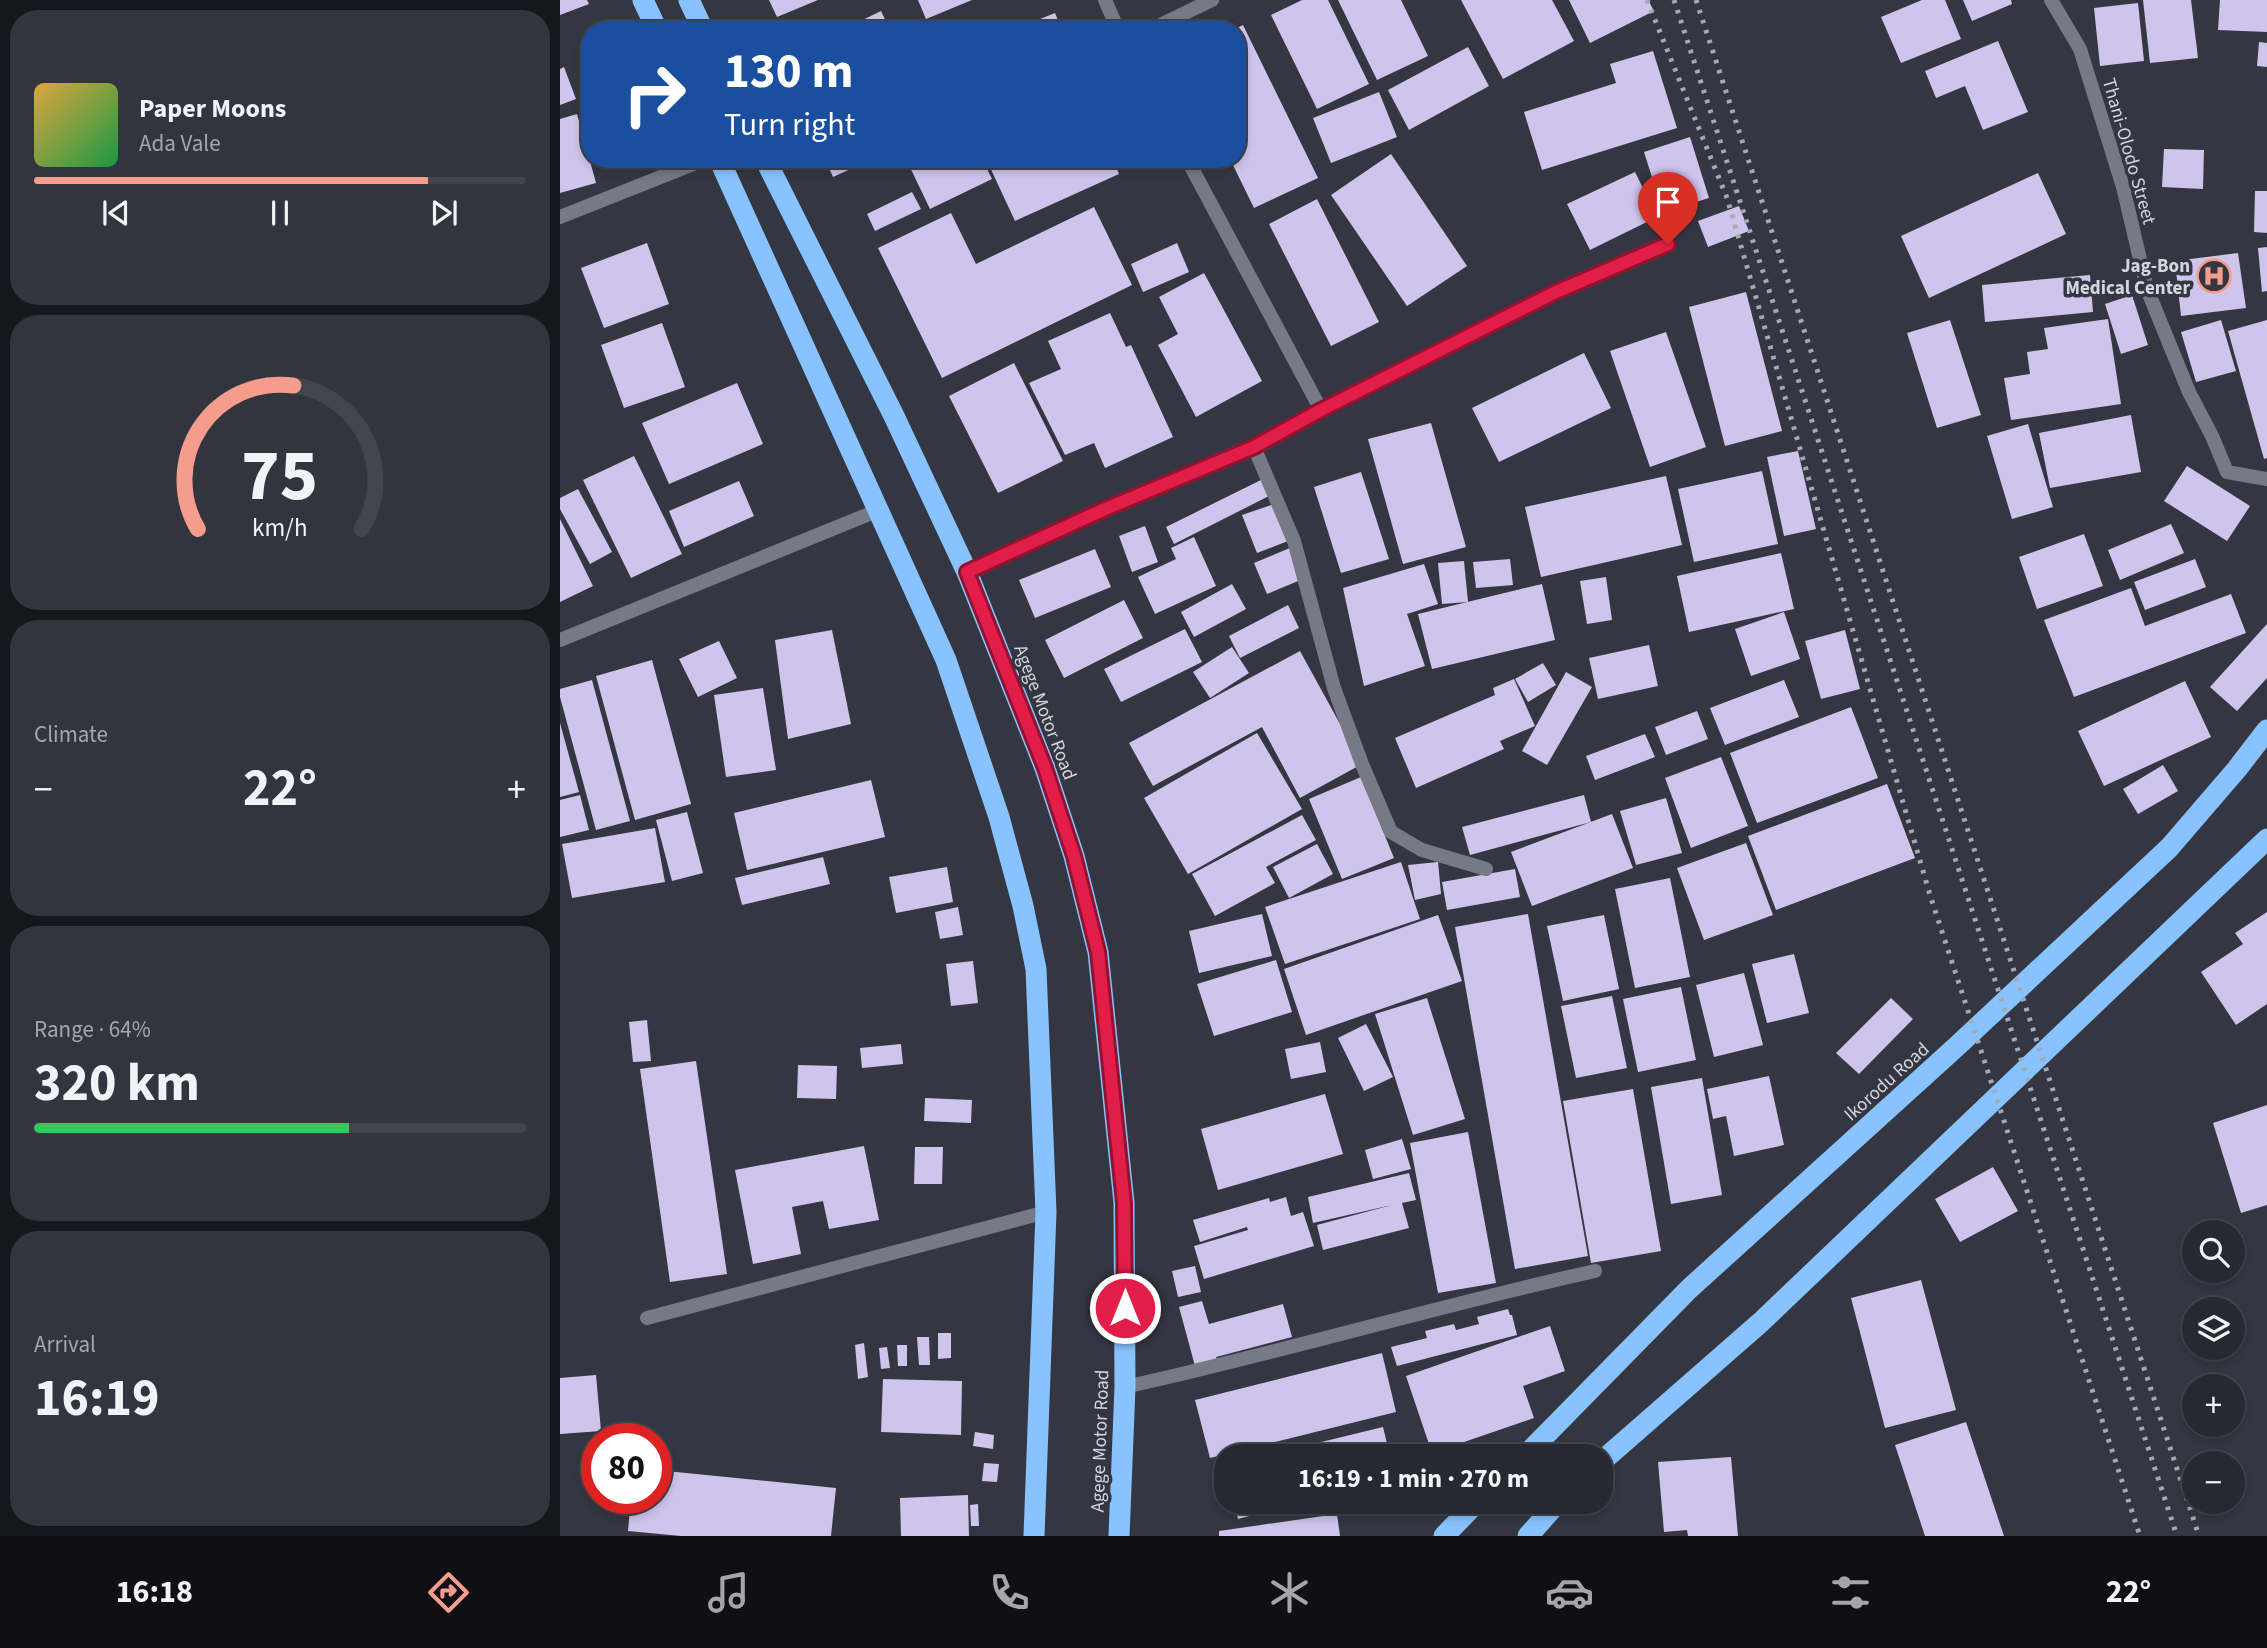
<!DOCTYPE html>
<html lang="en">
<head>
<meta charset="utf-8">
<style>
  :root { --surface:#272932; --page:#33353e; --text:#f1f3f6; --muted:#a4a6ac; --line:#43454d; --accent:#f49d8c }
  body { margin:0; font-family:"Source Sans 3",sans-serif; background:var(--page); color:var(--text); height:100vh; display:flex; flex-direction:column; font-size:26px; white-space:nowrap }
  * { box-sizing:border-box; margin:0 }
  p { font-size:23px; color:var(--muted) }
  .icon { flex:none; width:38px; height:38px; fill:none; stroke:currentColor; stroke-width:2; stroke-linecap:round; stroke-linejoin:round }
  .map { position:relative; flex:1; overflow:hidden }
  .details { display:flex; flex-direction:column; gap:10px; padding:10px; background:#15171c; width:560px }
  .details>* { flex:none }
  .banner { position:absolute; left:21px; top:21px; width:665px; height:147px; border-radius:28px; box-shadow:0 4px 10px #0003,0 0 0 2px var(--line); background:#1a4fa0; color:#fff; overflow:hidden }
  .tools { position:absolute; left:1622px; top:1220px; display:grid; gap:14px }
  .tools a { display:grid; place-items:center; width:63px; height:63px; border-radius:50%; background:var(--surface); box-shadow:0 4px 10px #0003,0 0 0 2px var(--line); font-size:35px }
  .speed { position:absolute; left:21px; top:1423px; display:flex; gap:14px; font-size:35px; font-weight:700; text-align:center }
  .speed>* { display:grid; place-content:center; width:91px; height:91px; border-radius:50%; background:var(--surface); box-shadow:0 4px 10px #0003,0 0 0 2px var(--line); line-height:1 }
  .speed .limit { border:10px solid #d22; background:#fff; color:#111 }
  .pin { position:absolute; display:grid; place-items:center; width:60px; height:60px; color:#fff; margin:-72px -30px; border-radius:50% 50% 50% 0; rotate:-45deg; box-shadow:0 0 7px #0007 }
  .pin .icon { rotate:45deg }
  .me { position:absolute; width:77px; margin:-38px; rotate:0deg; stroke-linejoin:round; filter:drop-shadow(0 0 5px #0008) }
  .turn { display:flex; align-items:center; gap:24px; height:147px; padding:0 28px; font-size:32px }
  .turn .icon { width:91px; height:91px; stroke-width:2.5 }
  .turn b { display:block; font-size:49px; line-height:60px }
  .big { font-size:52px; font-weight:700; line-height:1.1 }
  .details .widget { flex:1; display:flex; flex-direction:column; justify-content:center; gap:10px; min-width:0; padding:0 24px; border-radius:28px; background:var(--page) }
  .details .dial { align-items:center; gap:0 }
  .dial svg { height:182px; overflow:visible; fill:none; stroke:var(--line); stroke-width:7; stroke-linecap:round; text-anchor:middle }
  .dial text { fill:var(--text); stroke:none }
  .song { display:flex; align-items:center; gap:21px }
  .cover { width:84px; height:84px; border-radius:10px; background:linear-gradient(135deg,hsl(40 70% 55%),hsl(140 70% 35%)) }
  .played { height:7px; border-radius:4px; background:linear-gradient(90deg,var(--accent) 80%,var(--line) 80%) }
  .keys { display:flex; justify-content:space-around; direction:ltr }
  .heat { display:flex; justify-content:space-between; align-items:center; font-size:38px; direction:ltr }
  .charge { height:10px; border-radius:5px; background:linear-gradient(90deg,#34c759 64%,var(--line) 0) }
  .trip { position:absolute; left:654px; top:1444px; width:399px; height:70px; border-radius:28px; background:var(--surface); box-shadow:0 4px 10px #0003,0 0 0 2px var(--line); font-weight:700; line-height:70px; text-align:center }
  .menu { display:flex; height:112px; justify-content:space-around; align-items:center; background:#101014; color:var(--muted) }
  .menu .icon { width:49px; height:49px }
  .menu .on { color:var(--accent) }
  .menu b { font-size:32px; color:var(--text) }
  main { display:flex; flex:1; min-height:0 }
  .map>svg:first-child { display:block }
  .building { fill:#cfc4ec }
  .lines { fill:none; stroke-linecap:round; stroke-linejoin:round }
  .lane { stroke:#767986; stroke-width:14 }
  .street { stroke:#767986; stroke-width:14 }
  .highway { stroke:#88c3ff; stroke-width:21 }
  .rail { stroke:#a6a9b1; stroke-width:5; stroke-dasharray:3.5 7; stroke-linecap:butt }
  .route-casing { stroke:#92132f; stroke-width:18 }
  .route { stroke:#e11d48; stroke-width:12 }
  .labels { text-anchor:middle; stroke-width:7; stroke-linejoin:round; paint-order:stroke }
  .street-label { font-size:19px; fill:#d4d6dd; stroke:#343742 }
  .poi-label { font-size:19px; font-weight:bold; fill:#d4d6dd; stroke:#343742; text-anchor:end }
</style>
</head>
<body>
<main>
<section class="details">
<div class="widget">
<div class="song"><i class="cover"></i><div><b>Paper Moons</b><p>Ada Vale</p></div></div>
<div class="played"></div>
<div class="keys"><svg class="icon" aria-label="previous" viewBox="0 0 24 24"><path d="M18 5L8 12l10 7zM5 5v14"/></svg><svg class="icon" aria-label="pause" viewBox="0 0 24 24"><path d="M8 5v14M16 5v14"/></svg><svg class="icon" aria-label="next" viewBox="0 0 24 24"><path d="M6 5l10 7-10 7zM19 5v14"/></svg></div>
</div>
<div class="widget dial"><svg viewBox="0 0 100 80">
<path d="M14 69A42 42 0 1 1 86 69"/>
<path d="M14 69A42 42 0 0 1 56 6" stroke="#f49d8c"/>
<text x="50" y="56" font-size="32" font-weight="700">75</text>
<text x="50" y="72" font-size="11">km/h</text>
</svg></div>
<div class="widget"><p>Climate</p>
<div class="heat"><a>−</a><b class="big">22°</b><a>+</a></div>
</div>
<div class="widget"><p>Range · 64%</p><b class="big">320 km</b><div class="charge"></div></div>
<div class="widget"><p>Arrival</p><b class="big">16:19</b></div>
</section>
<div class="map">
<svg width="1707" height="1536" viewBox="0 0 1707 1536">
  <rect width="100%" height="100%" fill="#343742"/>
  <g class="building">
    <polygon points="0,0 27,0 29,4 0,15"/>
    <polygon points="209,0 258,0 217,17"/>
    <polygon points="358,0 412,0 366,19"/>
    <polygon points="742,0 768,0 809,84 757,109 711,15"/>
    <polygon points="778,0 841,0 868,56 817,80"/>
    <polygon points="901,0 992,0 1014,41 943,79"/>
    <polygon points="1009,0 1088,0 1094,11 1030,43"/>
    <polygon points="1362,0 1385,0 1401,39 1341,63 1321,17"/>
    <polygon points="1403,0 1451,0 1452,4 1412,21"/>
    <polygon points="1583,0 1631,0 1638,58 1590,63"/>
    <polygon points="1660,0 1707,0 1707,32 1658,30"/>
    <polygon points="1578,3 1584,61 1540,66 1534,8"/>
    <polygon points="321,11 330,30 282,30"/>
    <polygon points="495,13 502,30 453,30"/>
    <polygon points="683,25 758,178 694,208 670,159 677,159 677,30 673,30"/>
    <polygon points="1438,41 1468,112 1423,130 1405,86 1376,98 1365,71"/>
    <polygon points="1699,42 1707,43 1707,67 1697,66"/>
    <polygon points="908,47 929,86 849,130 828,90"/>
    <polygon points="1093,51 1117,128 982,170 964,112 1056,83 1050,64"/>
    <polygon points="4,67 16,99 0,105 0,69"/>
    <polygon points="819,92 837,137 771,163 753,118"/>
    <polygon points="17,114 36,183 0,193 0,119"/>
    <polygon points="1130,137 1149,198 1103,212 1084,152"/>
    <polygon points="1604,149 1644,150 1643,189 1602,187"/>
    <polygon points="831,154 907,266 847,306 771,195"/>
    <polygon points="265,159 307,159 308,161 273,177"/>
    <polygon points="346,159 422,159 432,179 370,209"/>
    <polygon points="436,159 553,159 559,174 455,221 428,163"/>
    <polygon points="1075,172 1097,217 1030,250 1007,204"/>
    <polygon points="1478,173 1506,234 1369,298 1341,236"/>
    <polygon points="1695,191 1707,191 1707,233 1694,232"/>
    <polygon points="352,192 361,209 315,231 307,214"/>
    <polygon points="757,199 819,322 771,346 709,224"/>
    <polygon points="1179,206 1189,231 1148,247 1138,221"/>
    <polygon points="534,207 572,285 382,378 318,248 391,213 416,264"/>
    <polygon points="87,243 109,304 44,328 21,268"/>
    <polygon points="617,243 629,272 583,292 571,264"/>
    <polygon points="1707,247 1707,291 1702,292 1698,248"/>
    <polygon points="1678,253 1686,308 1621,316 1615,261"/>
    <polygon points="644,273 702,381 636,417 598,345 618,334 599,297"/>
    <polygon points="1530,275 1533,312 1425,322 1422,285"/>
    <polygon points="1186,292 1222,431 1165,446 1129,307"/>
    <polygon points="1572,295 1588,345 1561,354 1545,304"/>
    <polygon points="550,313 566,347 571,345 613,437 545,468 534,443 505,455 469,383 501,369 488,341"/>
    <polygon points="1548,319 1561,404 1451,420 1444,378 1470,374 1467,352 1488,349 1484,328"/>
    <polygon points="1390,320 1421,415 1377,428 1347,333"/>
    <polygon points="1661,320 1676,371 1636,382 1621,332"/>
    <polygon points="1707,320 1707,458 1704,459 1668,331"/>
    <polygon points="102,323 125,387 64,408 41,345"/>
    <polygon points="1106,332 1146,447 1090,467 1050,351"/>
    <polygon points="1024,353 1051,408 939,462 912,408"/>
    <polygon points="454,363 503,461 438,493 389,396"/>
    <polygon points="177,383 203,444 109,484 82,423"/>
    <polygon points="1571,415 1581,472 1490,488 1479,433"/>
    <polygon points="871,423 906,547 843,564 808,439"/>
    <polygon points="1468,424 1493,507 1452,519 1427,436"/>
    <polygon points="1238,451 1256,529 1224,536 1207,457"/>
    <polygon points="74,456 122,554 71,578 23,480"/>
    <polygon points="1627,466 1690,506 1667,541 1604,501"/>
    <polygon points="1202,471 1218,544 1134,562 1118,489"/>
    <polygon points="801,472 829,559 781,573 754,487"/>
    <polygon points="1106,476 1122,545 981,577 965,507"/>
    <polygon points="705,478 713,494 614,544 606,527"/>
    <polygon points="179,481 194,516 124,547 109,511"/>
    <polygon points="18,489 52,552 30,564 0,509 0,498"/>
    <polygon points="714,504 728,541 697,553 682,515"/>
    <polygon points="0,519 33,586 0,602"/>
    <polygon points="1611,524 1624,553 1560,580 1548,550"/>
    <polygon points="585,526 598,562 572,572 559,536"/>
    <polygon points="1524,534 1543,586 1477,609 1459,557"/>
    <polygon points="634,537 656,586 595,614 578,577 616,559 611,548"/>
    <polygon points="730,548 743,579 707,594 694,563"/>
    <polygon points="535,549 551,587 475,618 459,580"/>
    <polygon points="1221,553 1234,609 1129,632 1117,576"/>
    <polygon points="950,559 953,585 916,588 913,562"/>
    <polygon points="1635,559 1646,587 1585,610 1574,582"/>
    <polygon points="904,561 908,602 882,604 878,563"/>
    <polygon points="864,564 878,604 847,614 865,666 804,686 783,588"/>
    <polygon points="1046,577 1052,620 1027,624 1020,581"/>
    <polygon points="672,584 686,609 634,637 621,612"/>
    <polygon points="982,584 995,640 872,669 858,614"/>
    <polygon points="1571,588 1585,626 1671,594 1686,633 1514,697 1484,620"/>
    <polygon points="564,600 583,638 504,678 485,640"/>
    <polygon points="728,605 739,628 680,658 669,636"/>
    <polygon points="1224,612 1240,659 1191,676 1175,629"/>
    <polygon points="1707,624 1707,678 1677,711 1650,687"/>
    <polygon points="625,629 642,662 561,702 544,669"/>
    <polygon points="272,630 291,724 228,739 215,640"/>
    <polygon points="1285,630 1300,689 1261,699 1245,641"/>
    <polygon points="159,641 177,678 138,697 119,659"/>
    <polygon points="1089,645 1098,686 1038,699 1029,658"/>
    <polygon points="672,647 689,673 650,698 633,672"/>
    <polygon points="740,651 802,764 740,798 702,727 593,786 569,743"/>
    <polygon points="92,660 131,804 75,820 36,676"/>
    <polygon points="983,663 996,685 968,702 955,679"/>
    <polygon points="1006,672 1032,687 987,765 962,751"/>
    <polygon points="954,679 975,726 940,741 944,749 856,788 835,738 935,695 933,688"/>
    <polygon points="32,680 70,821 36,830 0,697 0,689"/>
    <polygon points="1224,680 1239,717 1165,745 1150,708"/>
    <polygon points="1625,681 1651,737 1544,786 1518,731"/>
    <polygon points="203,688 216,770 166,777 154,695"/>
    <polygon points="1291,707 1318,778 1197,823 1170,753"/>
    <polygon points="1137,711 1148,739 1106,755 1095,727"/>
    <polygon points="0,723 19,792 0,797"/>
    <polygon points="697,733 742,809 628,874 584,798"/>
    <polygon points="1085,734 1095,757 1035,780 1026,756"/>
    <polygon points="1161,757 1188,826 1131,848 1105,778"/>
    <polygon points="1603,765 1618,791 1578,814 1563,789"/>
    <polygon points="801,777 834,858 782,879 749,799"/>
    <polygon points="311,780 325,837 187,870 174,813"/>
    <polygon points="1327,784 1355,858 1216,910 1188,836"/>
    <polygon points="20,795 29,830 0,837 0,800"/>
    <polygon points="1024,795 1031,822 910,855 902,827"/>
    <polygon points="1106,798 1122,853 1076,865 1060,811"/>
    <polygon points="127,812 143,873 112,881 96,820"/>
    <polygon points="1052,814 1073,868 972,906 951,852"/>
    <polygon points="742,815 756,840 706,867 715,883 655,916 632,874"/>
    <polygon points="95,828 105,882 12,898 2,844"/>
    <polygon points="1186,843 1213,915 1144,940 1117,868"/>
    <polygon points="757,844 773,874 729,898 713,867"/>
    <polygon points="263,857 270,884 182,905 175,878"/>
    <polygon points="841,862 860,919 725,964 705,907"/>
    <polygon points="878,862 881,894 855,900 848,865"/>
    <polygon points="387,867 393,902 336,913 329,877"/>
    <polygon points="955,869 960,897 887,910 882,882"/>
    <polygon points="1110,878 1130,977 1075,988 1055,889"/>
    <polygon points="398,907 403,935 380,939 375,912"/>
    <polygon points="1707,912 1707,1004 1676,1025 1641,972 1683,944 1675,933"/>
    <polygon points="702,914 712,956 639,973 629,931"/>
    <polygon points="968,914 1028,1256 955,1269 895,927"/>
    <polygon points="878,915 902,981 746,1035 724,969"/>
    <polygon points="1044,915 1059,989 1003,1001 987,926"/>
    <polygon points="1234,954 1249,1013 1207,1023 1192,964"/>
    <polygon points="716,960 732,1012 654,1036 637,984"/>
    <polygon points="413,961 418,1003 391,1006 386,964"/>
    <polygon points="1184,973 1203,1045 1154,1057 1136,985"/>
    <polygon points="1121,987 1136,1060 1078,1072 1063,999"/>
    <polygon points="1052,996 1067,1068 1016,1078 1001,1006"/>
    <polygon points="867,998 905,1119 853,1135 815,1014"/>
    <polygon points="1331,998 1353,1019 1299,1074 1276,1053"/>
    <polygon points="87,1020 91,1061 73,1062 69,1022"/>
    <polygon points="806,1024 833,1077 804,1091 778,1038"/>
    <polygon points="760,1042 766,1072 731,1079 725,1049"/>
    <polygon points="341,1044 343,1064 302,1068 300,1048"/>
    <polygon points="136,1061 167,1274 110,1282 80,1069"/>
    <polygon points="238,1065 277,1066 276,1099 237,1098"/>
    <polygon points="1209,1076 1224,1145 1174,1156 1166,1116 1153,1119 1147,1089"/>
    <polygon points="1142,1078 1162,1195 1111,1204 1091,1087"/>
    <polygon points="1073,1089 1101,1251 1031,1263 1003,1101"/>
    <polygon points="765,1094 783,1154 658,1190 641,1129"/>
    <polygon points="365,1098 412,1100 411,1123 364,1121"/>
    <polygon points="1707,1105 1707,1205 1681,1213 1653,1123"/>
    <polygon points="908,1132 936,1283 878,1293 850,1143"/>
    <polygon points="842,1139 851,1169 813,1179 805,1150"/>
    <polygon points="304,1146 319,1220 269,1229 263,1201 232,1207 241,1254 193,1264 175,1170"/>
    <polygon points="355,1147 383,1147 382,1184 354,1184"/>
    <polygon points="1433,1167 1458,1211 1400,1242 1375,1199"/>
    <polygon points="849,1173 856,1200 842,1203 849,1228 763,1250 757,1225 832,1205 753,1223 748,1197"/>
    <polygon points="726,1197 731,1216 743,1212 754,1246 644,1279 634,1246 688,1230 687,1227 640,1242 633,1220 709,1198 710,1202"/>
    <polygon points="635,1266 641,1292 618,1297 612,1271"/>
    <polygon points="1361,1280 1396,1410 1325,1428 1291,1298"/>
    <polygon points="642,1301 649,1324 723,1304 732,1337 656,1357 657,1360 635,1366 619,1307"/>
    <polygon points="948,1309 950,1315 952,1315 957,1335 837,1366 831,1347 867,1338 865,1331 894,1324 896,1330 919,1324 917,1317"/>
    <polygon points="990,1326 1005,1371 963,1386 974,1418 872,1453 846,1376"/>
    <polygon points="378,1333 391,1333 391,1358 378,1359"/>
    <polygon points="357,1337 369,1337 370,1365 359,1365"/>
    <polygon points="304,1343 308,1377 298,1379 295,1345"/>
    <polygon points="337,1345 347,1345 347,1366 338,1366"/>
    <polygon points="327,1347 330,1368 321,1369 319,1348"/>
    <polygon points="822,1353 836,1412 650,1458 635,1400"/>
    <polygon points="36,1375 41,1431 0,1434 0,1378"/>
    <polygon points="323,1379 402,1381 401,1435 321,1432"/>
    <polygon points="1406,1422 1444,1536 1365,1536 1335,1445"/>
    <polygon points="823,1427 830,1456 708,1456 708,1455"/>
    <polygon points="415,1432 434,1435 433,1449 413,1446"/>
    <polygon points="1171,1457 1178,1536 1128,1536 1127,1530 1104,1532 1098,1462"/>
    <polygon points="424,1463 439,1464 437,1482 422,1481"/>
    <polygon points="96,1470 276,1488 271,1536 121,1536 68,1531 71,1498 96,1498"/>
    <polygon points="408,1495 409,1536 341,1536 340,1498"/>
    <polygon points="674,1502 745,1502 678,1519"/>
    <polygon points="418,1504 419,1526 411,1526 410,1505"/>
    <polygon points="777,1514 780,1536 659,1536 659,1531"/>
  </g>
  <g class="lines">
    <polyline class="lane" points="87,1318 486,1212"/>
    <g class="street">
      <polyline points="545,0 558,30"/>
      <polyline points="1491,0 1520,49 1563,187 1587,289 1629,392 1652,436 1667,472 1707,479"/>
      <polyline points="590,30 652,0"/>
      <polyline points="627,159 761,410"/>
      <polyline points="0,217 146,159"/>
      <polyline points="694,447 734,541 774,688 802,764 831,832 862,850 926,869"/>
      <polyline points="407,572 545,509 694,447 761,410 996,292 1108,244"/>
      <polyline points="0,640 319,510"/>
      <path d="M565,1387c158,-35 313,-81 470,-116"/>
    </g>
    <g class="highway">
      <polyline points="83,0 97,30"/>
      <polyline points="129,0 143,30"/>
      <polyline points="159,159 386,660 439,817 463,906 476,969 486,1212 474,1536"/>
      <polyline points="205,159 334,416 407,572 485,768 514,856 538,952 564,1203 565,1387 559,1536"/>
      <polyline points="965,1456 1129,1289 1396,1047 1609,848 1677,769 1707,730"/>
      <polyline points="1041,1462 1201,1322 1707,839"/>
      <polyline points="884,1536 917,1502"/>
      <polyline points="968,1536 998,1502"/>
    </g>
    <g class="rail">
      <polyline points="1087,0 1167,198 1370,895 1580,1536"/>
      <polyline points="1114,0 1617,1536"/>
      <polyline points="1136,0 1639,1536"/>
    </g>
  </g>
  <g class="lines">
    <defs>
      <polyline id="route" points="565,1308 564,1203 538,952 514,856 485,768 407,572 545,509 694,447 761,410 996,292 1108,244"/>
    </defs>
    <use href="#route" class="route-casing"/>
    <use href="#route" class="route"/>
  </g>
  <defs>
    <symbol id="hospital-ring" viewBox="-11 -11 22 22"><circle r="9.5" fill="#343742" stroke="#f49d8c" stroke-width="1.5"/><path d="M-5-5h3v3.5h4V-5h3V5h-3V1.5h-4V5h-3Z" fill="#f49d8c"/></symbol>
  </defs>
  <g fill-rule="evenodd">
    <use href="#hospital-ring" x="1635" y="257" width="38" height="38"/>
  </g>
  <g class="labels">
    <g class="street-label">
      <text transform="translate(1570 151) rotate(74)" y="7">Thani-Olodo Street</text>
      <text transform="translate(486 712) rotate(69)" y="7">Agege Motor Road</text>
      <text transform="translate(1326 1081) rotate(-42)" y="7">Ikorodu Road</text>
      <text transform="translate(539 1441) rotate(-88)" y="7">Agege Motor Road</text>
    </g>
    <g class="poi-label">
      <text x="1630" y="272">Jag-Bon<tspan x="1630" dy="22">Medical Center</tspan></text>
    </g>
  </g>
</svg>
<div class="tools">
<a><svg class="icon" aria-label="search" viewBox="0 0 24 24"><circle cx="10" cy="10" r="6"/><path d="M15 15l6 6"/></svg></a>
<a><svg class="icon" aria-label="layers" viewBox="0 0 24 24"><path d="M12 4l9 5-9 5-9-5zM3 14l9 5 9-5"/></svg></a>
<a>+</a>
<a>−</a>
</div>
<div class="speed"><div class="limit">80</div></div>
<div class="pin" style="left:1108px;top:244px;background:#d93025"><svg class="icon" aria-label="arrive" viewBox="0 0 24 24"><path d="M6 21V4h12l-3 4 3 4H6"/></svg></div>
<svg class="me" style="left:565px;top:1308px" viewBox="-20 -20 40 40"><circle r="17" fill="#e11d48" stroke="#fff" stroke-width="3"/><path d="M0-11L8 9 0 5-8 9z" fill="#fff"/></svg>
<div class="trip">16:19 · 1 min · 270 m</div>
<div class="banner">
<div class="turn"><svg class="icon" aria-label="right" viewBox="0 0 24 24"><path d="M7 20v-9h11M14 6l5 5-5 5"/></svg><div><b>130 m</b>Turn right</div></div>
</div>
</div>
</main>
<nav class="menu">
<b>16:18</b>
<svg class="icon on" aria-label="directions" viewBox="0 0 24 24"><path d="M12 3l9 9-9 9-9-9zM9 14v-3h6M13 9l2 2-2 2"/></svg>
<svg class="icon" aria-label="music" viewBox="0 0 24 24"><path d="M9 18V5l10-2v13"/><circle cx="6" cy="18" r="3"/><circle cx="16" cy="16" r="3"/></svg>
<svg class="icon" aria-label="phone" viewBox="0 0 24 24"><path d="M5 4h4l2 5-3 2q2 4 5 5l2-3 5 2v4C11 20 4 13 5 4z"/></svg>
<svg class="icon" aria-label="climate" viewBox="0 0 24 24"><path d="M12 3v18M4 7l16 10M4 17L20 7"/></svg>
<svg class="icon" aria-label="car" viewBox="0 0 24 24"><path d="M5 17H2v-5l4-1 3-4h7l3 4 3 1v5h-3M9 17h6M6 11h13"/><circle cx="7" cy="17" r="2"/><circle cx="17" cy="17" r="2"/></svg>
<svg class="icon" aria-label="filters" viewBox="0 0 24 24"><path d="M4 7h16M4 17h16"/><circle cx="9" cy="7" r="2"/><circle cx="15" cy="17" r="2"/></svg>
<b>22°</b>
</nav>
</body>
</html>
